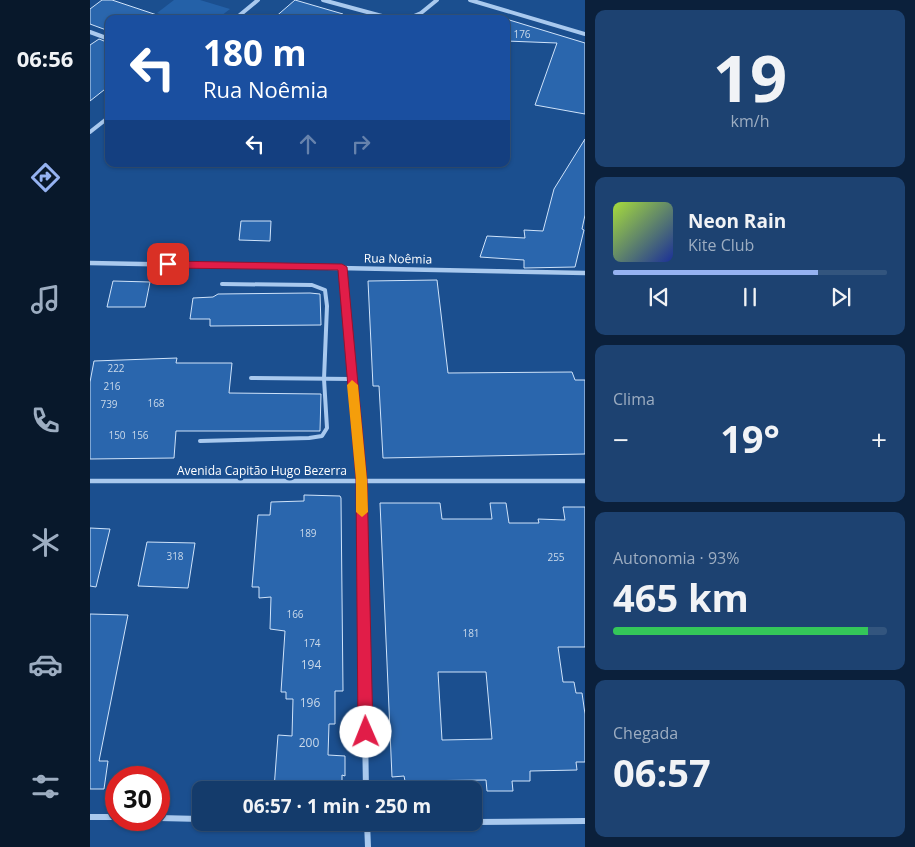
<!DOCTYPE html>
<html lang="pt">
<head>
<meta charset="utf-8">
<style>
  :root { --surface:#143b6b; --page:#1d4271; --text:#f1f3f6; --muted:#9dadc1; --line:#33557e; --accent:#95b2f1 }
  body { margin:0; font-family:"Open Sans",sans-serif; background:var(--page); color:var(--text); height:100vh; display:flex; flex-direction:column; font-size:19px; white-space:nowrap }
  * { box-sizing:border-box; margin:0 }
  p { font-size:16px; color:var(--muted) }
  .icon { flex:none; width:28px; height:28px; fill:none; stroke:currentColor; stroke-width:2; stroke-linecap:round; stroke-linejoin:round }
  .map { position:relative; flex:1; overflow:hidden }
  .panel { display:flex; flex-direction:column; gap:10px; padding:10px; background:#0b203b; width:330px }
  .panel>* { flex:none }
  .hud { position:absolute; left:15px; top:15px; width:405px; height:152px; border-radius:10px; box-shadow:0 1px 4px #0004,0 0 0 1px var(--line); background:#1a4fa0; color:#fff; overflow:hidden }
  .speed { position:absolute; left:15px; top:766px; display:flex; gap:10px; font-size:25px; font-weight:700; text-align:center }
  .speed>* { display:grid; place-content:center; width:65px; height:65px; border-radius:50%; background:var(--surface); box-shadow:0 1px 4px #0004,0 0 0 1px var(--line); line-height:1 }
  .speed .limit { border:8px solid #d22; background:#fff; color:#111 }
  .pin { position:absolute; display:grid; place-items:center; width:42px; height:42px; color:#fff; margin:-21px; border-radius:10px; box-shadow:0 2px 8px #0006 }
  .me { position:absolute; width:55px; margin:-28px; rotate:359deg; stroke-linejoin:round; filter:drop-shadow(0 0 4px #0008) }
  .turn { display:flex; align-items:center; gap:18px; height:105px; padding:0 15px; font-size:22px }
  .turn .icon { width:65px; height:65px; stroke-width:2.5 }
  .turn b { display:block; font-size:35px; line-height:42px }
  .lanes { display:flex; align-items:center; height:48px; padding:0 15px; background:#0003; justify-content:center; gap:25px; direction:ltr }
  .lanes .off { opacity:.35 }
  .big { font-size:38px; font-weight:700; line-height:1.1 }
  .panel .card { flex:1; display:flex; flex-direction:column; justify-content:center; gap:8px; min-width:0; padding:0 18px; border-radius:10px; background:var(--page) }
  .panel .dial { align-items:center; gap:0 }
  .dial b { font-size:65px; line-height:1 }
  .song { display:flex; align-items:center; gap:15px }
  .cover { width:60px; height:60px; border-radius:8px; background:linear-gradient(135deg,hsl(80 70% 55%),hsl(230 70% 35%)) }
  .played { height:5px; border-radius:2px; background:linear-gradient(90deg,var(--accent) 75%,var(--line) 75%) }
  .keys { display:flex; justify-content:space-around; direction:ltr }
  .heat { display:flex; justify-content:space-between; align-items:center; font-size:28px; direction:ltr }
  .charge { height:8px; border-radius:4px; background:linear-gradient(90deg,#34c759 93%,var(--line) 0) }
  .trip { position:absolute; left:102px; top:781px; width:290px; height:50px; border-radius:10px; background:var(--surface); box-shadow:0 1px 4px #0004,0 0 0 1px var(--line); font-weight:700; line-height:50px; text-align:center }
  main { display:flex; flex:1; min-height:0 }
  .tab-bar { display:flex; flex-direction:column; width:90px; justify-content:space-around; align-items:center; background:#08182b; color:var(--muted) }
  .tab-bar .icon { width:35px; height:35px }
  .tab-bar .selected { color:var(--accent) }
  .tab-bar b { font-size:22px; color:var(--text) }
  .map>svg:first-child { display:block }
  .green { fill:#2461a8 }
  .building { fill:#2a66ad; stroke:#cfe3fa; fill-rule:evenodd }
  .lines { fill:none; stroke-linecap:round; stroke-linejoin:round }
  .lane { stroke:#a9c9ee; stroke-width:4 }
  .street-far2 { stroke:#a9c9ee; stroke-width:4 }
  .street-far1 { stroke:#a9c9ee; stroke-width:4.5 }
  .street { stroke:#a9c9ee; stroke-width:6 }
  .route { fill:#e11d48; stroke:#92132f }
  .slow { fill:#f59e0b }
  .labels { text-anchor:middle; stroke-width:5; stroke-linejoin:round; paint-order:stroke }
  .number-label { font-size:10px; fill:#cad9ea }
  .street-label { font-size:12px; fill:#fff; stroke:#1b4f8f }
  .near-number-label { font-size:12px; fill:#cad9ea }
</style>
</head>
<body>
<main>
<nav class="tab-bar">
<b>06:56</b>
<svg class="icon selected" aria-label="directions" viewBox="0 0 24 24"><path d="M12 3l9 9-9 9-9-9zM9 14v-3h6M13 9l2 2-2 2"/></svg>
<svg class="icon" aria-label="music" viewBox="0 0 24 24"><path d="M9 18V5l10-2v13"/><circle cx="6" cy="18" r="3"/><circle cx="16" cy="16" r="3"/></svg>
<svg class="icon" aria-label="phone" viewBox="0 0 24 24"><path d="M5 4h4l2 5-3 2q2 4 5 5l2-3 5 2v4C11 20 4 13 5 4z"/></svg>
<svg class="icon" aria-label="climate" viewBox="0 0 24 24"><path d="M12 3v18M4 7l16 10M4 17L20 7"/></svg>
<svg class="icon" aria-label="car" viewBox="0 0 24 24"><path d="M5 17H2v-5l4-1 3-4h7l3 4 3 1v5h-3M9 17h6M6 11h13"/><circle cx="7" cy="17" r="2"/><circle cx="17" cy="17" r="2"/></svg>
<svg class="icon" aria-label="filters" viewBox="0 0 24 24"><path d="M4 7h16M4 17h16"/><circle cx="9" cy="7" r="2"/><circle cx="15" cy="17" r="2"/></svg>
</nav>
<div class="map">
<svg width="495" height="847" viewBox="0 0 495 847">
  <rect width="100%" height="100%" fill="#1b4f8f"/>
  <polygon class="green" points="84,0 110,0 140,9 127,19 85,19 67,13"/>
  <g class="building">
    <polygon points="12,0 22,0 70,16 69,19 19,19 19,31 0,24 0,9"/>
    <polygon points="205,0 253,14 252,19 183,19"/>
    <polygon points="416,19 495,43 495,114 445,105 467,43 416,41"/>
    <polygon points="9,39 19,43 19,86 0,101 0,45"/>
    <polygon points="495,139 495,215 492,229 494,230 485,267 434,268 434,260 390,257 397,236 435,238 434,230 453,231 464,189"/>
    <polygon points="151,221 181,221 180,241 149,240"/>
    <polygon points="347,280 358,373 482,372 485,380 495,380 495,454 293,458 289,386 283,386 278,281"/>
    <polygon points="23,281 60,282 55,307 17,307"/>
    <polygon points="220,293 230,294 231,325 120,326 120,319 100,319 103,298 123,297 128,294"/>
    <polygon points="87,358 86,363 142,363 139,393 231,394 230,431 86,431 84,458 0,459 0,382 4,361"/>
    <polygon points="214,495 250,496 251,498 253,691 245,691 245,724 239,724 238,755 255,756 255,776 252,775 252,790 184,789 188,735 202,736 203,699 196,699 196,692 191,692 195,631 180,629 181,597 169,598 169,587 162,587 168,515 180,515 181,502 214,501"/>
    <path d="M290,503h60l2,16h50l-2,-16h16l3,20h30l-1,-4 27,1 -2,-13h22v140h-27l5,35h11l2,11h6l3,21v48h-9l1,8 -47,1v10h-18l1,10h-26l-1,-11 -81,1 -1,-5 -12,1zM348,672h48l6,67 -50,1z"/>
    <polygon points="0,528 20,529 6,587 0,586"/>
    <polygon points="57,542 105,543 98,588 48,586"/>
    <polygon points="0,614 38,615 9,761 18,761 14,789 0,789"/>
  </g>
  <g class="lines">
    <g class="lane">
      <polyline points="161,378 262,379"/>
      <polyline points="110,441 219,438 232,436 237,428 234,379 237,306 235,290 222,285 132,284"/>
    </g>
    <g class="street-far2">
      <polyline points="233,0 303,19"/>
      <polyline points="380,0 495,34"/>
      <polyline points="145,19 168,0"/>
      <polyline points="317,19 331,13 347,0"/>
      <polyline points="0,32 19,39"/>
      <polyline points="0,132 19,117"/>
    </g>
    <g class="street-far1">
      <polyline points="0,263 495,273"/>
      <polyline points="252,267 271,494"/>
      <polyline points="0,481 495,481"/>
    </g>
    <g class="street">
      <polyline points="271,492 276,790"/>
      <polyline points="0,817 26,817"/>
      <polyline points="69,818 111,819"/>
      <polyline points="253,822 337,822"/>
      <polyline points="277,822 278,847"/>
      <polyline points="384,822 495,821"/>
    </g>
  </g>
  <polygon class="route" points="78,261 252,264 257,267 277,480 283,732 281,737 276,739 270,737 268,732 266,480 248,270 78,268 73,264"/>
  <polygon class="slow" points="262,380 268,385 277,480 278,512 272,517 266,512 266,480 257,385"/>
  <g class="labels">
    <g class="number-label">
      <text x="432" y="38">176</text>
      <text x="26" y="372">222</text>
      <text x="22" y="390">216</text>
      <text x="66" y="407">168</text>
      <text x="19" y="408">739</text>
      <text x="27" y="439">150</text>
      <text x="50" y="439">156</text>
      <text x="218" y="537">189</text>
      <text x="85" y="560">318</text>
      <text x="466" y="561">255</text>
      <text x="205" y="618">166</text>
      <text x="381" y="637">181</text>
      <text x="222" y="647">174</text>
    </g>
    <g class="street-label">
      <text transform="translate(308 259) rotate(1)" y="4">Rua Noêmia</text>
      <text x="172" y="475">Avenida Capitão Hugo Bezerra</text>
    </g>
    <g class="near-number-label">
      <text x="221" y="669">194</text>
      <text x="220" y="707">196</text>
      <text x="219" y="747">200</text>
    </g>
  </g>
</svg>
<div class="speed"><div class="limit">30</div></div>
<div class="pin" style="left:78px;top:264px;background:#d93025"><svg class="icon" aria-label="arrive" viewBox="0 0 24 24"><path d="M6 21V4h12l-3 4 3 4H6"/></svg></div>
<svg class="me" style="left:276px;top:732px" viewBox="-20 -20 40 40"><circle r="19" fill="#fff"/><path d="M0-13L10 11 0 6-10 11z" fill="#e11d48"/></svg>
<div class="trip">06:57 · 1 min · 250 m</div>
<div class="hud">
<div class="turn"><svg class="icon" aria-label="left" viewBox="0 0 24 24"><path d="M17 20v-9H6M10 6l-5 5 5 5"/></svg><div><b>180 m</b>Rua Noêmia</div></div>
<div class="lanes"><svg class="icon" aria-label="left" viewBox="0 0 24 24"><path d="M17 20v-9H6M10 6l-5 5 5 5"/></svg><svg class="icon off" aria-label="ahead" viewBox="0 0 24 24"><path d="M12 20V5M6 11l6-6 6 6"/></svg><svg class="icon off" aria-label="right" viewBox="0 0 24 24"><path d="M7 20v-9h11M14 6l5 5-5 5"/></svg></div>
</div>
</div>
<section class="panel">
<div class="card dial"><b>19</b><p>km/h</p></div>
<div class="card">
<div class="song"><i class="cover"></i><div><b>Neon Rain</b><p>Kite Club</p></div></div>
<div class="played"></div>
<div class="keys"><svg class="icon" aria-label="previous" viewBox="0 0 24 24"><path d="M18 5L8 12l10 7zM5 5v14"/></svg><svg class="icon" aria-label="pause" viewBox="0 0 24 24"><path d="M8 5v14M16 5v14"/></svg><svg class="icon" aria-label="next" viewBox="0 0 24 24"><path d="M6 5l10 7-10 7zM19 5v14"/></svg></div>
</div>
<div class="card"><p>Clima</p>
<div class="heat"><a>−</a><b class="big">19°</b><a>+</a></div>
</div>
<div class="card"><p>Autonomia · 93%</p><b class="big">465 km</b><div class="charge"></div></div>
<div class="card"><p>Chegada</p><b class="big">06:57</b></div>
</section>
</main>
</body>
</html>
